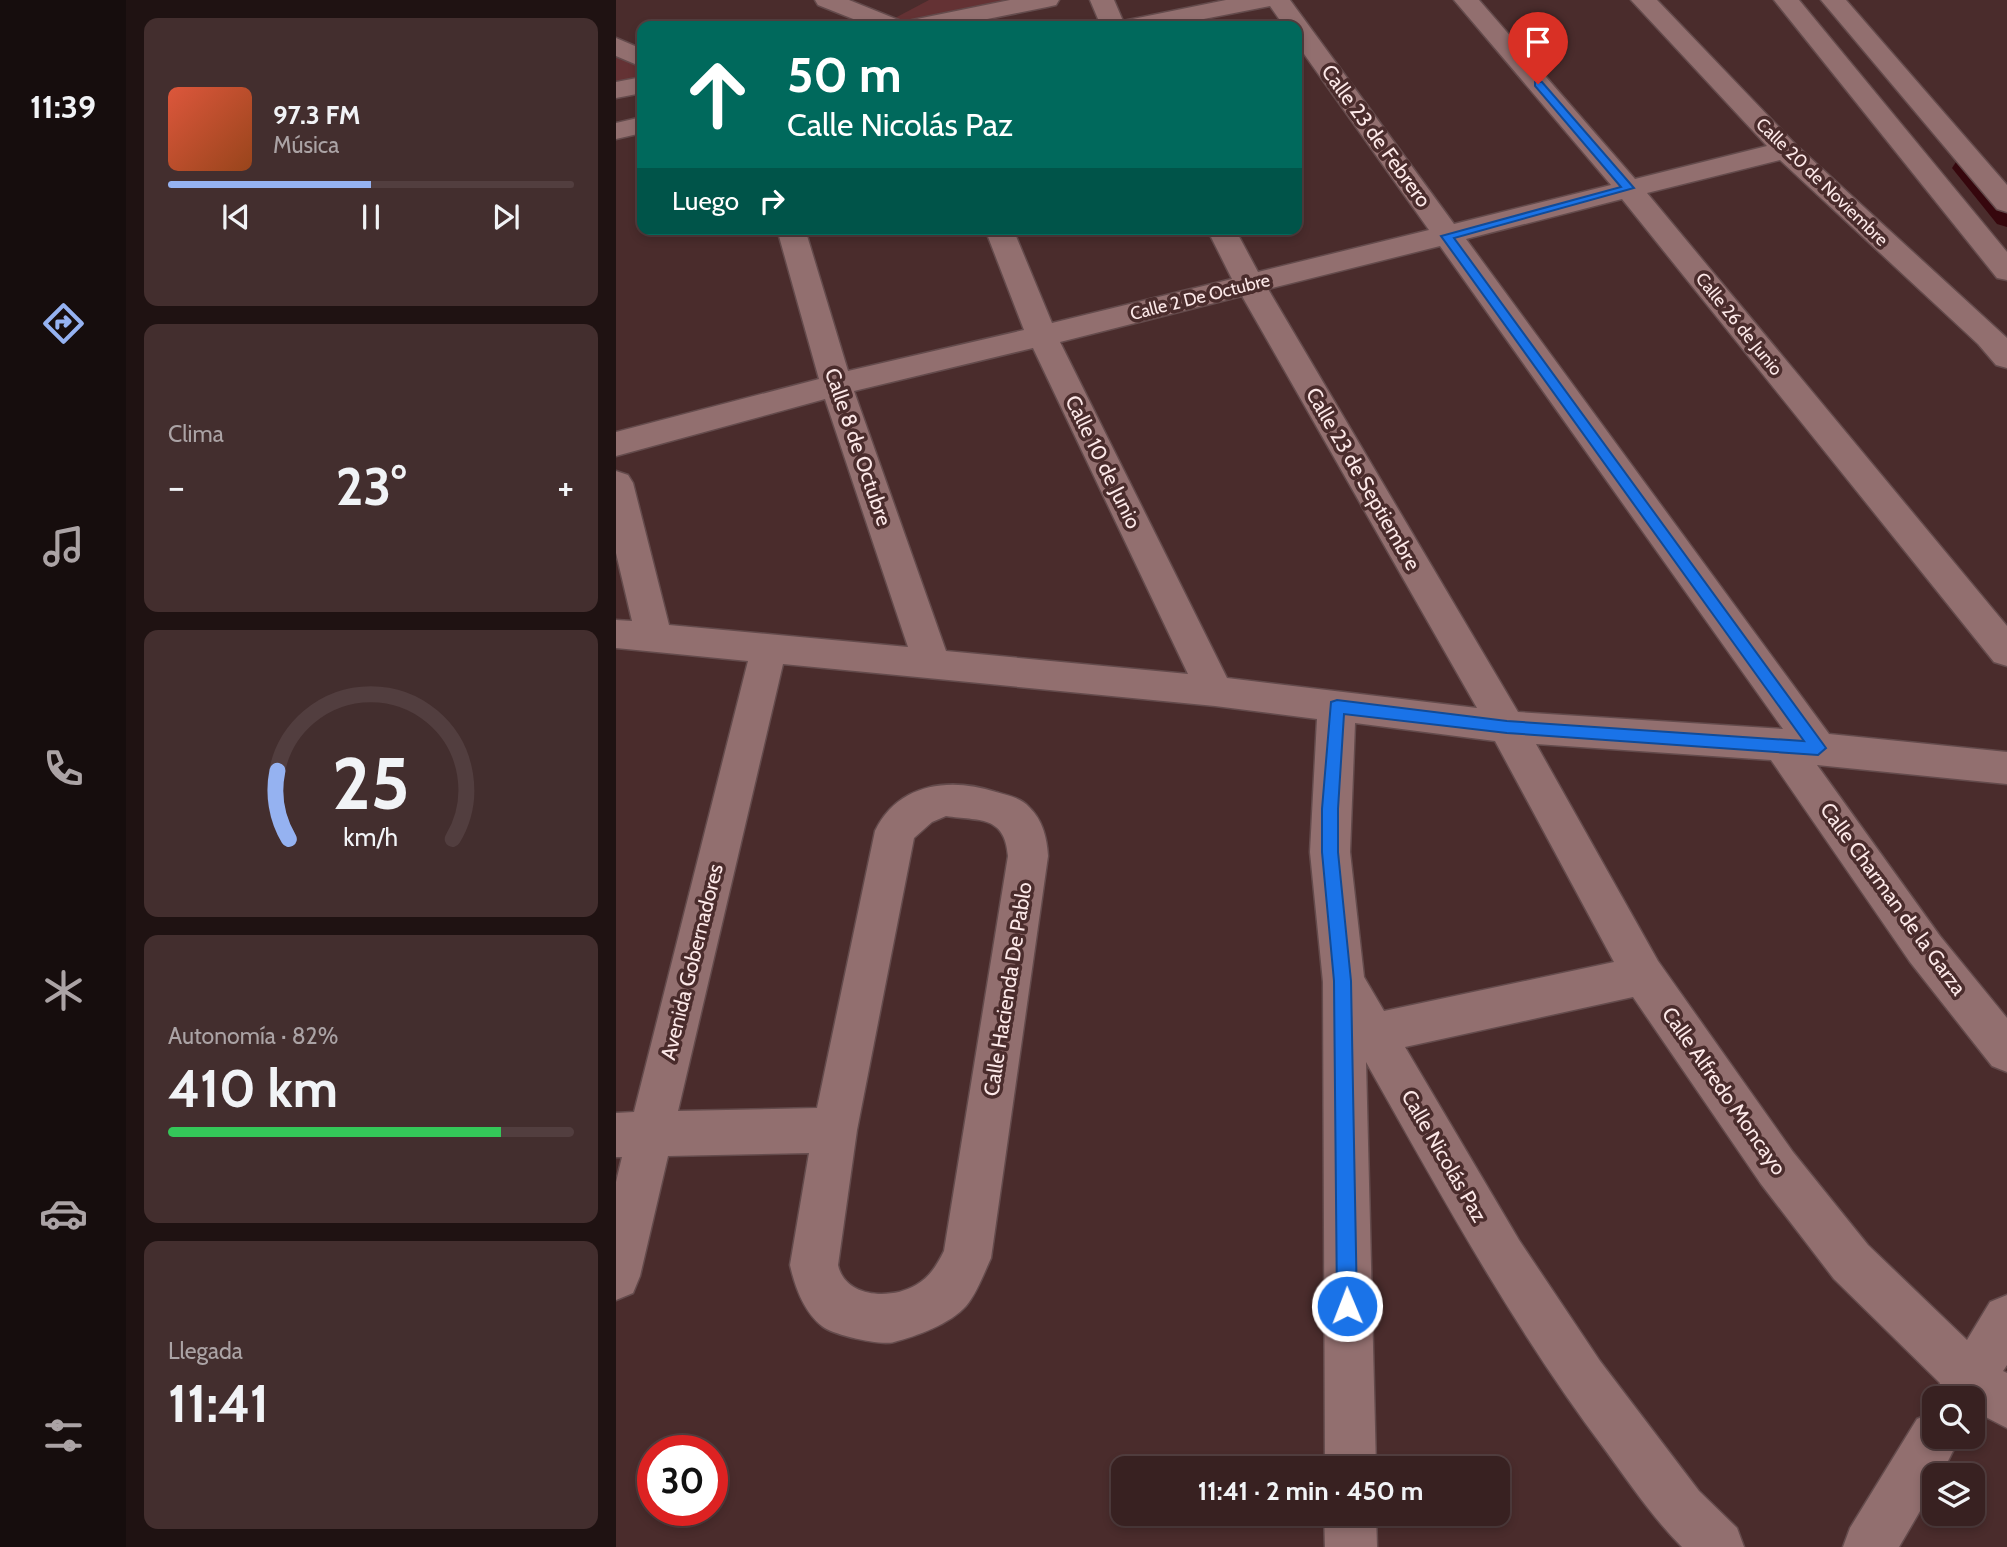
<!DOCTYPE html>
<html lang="es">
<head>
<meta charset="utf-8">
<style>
  :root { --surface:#382121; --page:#432e2e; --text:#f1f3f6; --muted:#aba3a5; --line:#523e3f; --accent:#95b2f1 }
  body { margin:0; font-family:Cabin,sans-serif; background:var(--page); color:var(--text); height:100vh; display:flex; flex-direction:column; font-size:26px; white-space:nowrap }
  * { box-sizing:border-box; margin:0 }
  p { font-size:23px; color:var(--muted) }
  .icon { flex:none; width:38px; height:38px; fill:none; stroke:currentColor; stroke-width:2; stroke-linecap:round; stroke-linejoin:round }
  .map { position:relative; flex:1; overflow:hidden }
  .panel { display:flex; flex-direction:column; gap:18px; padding:18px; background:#1f1212; width:490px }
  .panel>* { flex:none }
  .hud { position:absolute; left:21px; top:21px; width:665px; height:214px; border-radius:14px; box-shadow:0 4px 10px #0003,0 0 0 2px var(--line); background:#00695c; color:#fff; overflow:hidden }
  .controls { position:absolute; left:1306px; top:1386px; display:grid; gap:14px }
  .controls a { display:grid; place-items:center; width:63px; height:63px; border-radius:14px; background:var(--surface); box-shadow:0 4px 10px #0003,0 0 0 2px var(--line); font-size:35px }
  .speed { position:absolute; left:21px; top:1435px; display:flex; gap:14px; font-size:35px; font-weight:700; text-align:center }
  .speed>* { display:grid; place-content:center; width:91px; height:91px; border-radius:50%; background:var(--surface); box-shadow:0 4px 10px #0003,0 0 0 2px var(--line); line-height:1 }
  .speed .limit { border:10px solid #d22; background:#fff; color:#111 }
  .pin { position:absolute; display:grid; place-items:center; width:60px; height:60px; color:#fff; margin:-72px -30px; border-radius:50% 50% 50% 0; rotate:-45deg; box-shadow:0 0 7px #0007 }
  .pin .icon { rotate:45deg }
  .me { position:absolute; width:77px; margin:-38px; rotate:359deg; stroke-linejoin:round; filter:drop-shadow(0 0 5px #0008) }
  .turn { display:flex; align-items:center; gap:24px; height:147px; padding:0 35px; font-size:32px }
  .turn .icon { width:91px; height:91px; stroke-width:2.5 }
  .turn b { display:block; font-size:49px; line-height:60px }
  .then { display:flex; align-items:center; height:66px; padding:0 35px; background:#0003; gap:14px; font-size:26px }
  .big { font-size:52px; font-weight:800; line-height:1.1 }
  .panel .tile { flex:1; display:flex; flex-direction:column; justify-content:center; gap:10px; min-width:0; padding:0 24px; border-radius:14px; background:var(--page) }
  .panel .dial { align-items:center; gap:0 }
  .dial svg { height:182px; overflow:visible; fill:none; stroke:var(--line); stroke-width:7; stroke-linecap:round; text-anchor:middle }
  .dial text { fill:var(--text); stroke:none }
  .song { display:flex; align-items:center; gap:21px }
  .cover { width:84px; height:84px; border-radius:10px; background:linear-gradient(135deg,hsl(10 70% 55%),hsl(20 70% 35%)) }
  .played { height:7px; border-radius:4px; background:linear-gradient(90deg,var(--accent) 50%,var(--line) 50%) }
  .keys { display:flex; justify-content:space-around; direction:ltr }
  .heat { display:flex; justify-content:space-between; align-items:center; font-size:38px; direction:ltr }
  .charge { height:10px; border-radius:5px; background:linear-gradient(90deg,#34c759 82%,var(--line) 0) }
  .trip { position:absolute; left:495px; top:1456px; width:399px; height:70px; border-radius:14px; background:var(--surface); box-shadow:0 4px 10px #0003,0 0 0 2px var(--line); font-weight:800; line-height:70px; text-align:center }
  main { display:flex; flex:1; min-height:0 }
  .tab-bar { display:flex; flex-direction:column; width:126px; justify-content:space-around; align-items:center; background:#160d0d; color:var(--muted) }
  .tab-bar .icon { width:49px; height:49px }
  .tab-bar .current { color:var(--accent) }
  .tab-bar b { font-size:32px; color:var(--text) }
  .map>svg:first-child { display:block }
  .green { fill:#643234 }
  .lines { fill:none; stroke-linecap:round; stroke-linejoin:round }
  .canal { fill:#36070d; fill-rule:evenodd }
  .minor-casing { stroke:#644b4c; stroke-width:3 }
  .minor { fill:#926f6f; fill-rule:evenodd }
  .route { fill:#1a73e8; stroke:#114b97; stroke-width:2 }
  .labels { text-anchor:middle; stroke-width:7; stroke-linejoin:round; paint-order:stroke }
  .far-street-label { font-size:18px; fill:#fce8e8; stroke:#4a2c2c }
  .street-label { font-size:21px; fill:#fce8e8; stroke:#4a2c2c }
</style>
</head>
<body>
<main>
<nav class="tab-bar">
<b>11:39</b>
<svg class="icon current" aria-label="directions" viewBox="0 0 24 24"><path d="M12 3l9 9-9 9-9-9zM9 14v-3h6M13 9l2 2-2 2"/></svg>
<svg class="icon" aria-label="music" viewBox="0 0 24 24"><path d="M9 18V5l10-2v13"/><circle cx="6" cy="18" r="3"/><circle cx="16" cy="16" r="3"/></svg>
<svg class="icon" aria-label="phone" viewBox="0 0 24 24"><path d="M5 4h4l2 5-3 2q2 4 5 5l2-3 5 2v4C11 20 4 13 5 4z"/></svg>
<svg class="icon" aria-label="climate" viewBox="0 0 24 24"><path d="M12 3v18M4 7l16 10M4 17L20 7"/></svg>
<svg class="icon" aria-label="car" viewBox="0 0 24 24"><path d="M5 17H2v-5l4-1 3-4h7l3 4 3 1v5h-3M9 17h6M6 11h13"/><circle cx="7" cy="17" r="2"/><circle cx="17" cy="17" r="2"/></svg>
<svg class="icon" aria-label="filters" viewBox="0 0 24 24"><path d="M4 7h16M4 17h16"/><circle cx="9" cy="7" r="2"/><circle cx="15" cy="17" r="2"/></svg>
</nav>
<section class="panel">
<div class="tile">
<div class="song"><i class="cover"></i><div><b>97.3 FM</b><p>Música</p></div></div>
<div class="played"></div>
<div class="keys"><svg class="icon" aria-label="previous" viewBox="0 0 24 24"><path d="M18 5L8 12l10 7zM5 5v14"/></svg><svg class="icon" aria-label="pause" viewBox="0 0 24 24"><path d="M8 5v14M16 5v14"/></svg><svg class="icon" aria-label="next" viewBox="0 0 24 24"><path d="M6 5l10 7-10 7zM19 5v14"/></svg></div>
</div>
<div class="tile"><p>Clima</p>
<div class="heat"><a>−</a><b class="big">23°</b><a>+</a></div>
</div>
<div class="tile dial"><svg viewBox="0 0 100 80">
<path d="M14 69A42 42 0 1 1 86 69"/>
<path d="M14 69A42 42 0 0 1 9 39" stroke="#95b2f1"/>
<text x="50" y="56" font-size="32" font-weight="700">25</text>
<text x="50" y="72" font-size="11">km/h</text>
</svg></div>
<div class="tile"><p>Autonomía · 82%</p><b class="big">410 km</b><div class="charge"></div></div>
<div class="tile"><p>Llegada</p><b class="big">11:41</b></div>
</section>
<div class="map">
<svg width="1391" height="1547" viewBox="0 0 1391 1547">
  <rect width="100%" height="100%" fill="#4a2c2c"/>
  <g class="green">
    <polygon points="313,0 408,0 287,26 279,18"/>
    <polygon points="0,55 26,68 26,79 0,85"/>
  </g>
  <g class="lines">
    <polygon class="canal" points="1350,159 1360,162 1391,199 1391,227 1381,224 1336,168 1340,162"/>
    <defs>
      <g id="minor">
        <polygon points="199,0 233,0 285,21 288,26 255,26 202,5"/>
        <polygon points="394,0 443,0 440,5 431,7 337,26 289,26 292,21 301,19"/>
        <path d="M474,0h24l9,21 103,-21h64l164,224 157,-39 -157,-185h25l156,179 132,-33 -136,-146h26l138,144 212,194v30l-11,-3 -18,-21 -198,-184 -133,33 360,433v40l-13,-4 -372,-463 -156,40 363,495 178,18v32l-190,-19 123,171 67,82v54l-15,-6 -82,-104 -139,-202 -235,-16 122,217 135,191 75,93 99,95 23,-38 17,-7v70l-4,6 4,2v55l-29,-15 -6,4v-19h-38l6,-15 -106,-104 -73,-95 -128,-187 -228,50 114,193 81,121 99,130 38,37 7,19h-62c-29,-29 -52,-63 -76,-96 -92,-122 -165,-256 -240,-389l10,406h-51l-2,-486 -13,-130 7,-133 -102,-13 -432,-42 -105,447 139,-3 58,-277c23,-48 75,-54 121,-39 11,3 25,6 33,15 14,13 18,32 19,49l-57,402c-7,15 -14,35 -25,48 -16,18 -49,30 -72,36 -13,4 -61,-7 -72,-16 -18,-14 -27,-39 -32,-61l19,-112 -141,3 -28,120 -7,17 -17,7v-118l6,-25h-6v-44l18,-1 114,-451 -132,-13v-28l16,1 -16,-68v-82l12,4 5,8 36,142 239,22 -83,-248 -209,57v-24l203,-53 -42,-150h28l43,142 176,-41 -39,-101h28l39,94 180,-44 -25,-50h28l23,43 171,-42 -132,-186v-18h-13l-14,-20 -102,20h-67zM824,246l343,483 -265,-17 -250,-423zM626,296l235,412 -250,-30 -167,-336zM417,348l155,326 -242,-23 -92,-260zM739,723l140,18 119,221 -230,49 -20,-34 -14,-125zM330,816c33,5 59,-1 62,40l-64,395c-7,14 -14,26 -28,34 -25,15 -71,13 -78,-20l19,-135 57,-292 18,-16z"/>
        <polygon points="1158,0 1183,0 1391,252 1391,280 1381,278"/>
        <polygon points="1205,0 1230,0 1391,185 1391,212 1381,209"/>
        <polygon points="0,38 26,49 26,67 0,56"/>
        <polygon points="26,77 26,93 0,98 0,82"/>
        <polygon points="26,117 26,133 0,139 0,123"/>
        <polygon points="1318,1412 1318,1437 1344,1437 1325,1475 1318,1475 1318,1487 1283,1547 1227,1547 1234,1528 1301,1419"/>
        <polygon points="708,1514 760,1514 761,1547 709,1547"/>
      </g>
    </defs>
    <use href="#minor" class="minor-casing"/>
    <use href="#minor" class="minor"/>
  </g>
  <polygon class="route" points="919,82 926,82 1018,188 838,238 1210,748 1202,755 891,733 728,714 722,809 722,852 735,981 741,1306 738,1313 731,1316 724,1313 721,1306 718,981 706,852 706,809 715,702 721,700 891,721 1188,741 825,236 1005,187 919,86"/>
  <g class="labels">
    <g class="far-street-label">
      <text transform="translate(1206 182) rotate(44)" y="6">Calle 20 de Noviembre</text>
      <text transform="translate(584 297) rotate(-14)" y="6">Calle 2 De Octubre</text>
      <text transform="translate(1123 324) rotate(51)" y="6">Calle 26 de Junio</text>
    </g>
    <g class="street-label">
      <text transform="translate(760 136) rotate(54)" y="7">Calle 23 de Febrero</text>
      <text transform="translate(242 447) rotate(71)" y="7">Calle 8 de Octubre</text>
      <text transform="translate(487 462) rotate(64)" y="7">Calle 10 de Junio</text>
      <text transform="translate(747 479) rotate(60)" y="7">Calle 23 de Septiembre</text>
      <text transform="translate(1277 899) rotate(54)" y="7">Calle Charman de la Garza</text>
      <text transform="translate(76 962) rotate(-76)" y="7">Avenida Gobernadores</text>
      <text transform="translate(392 989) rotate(-81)" y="7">Calle Hacienda De Pablo</text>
      <text transform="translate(1108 1091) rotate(55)" y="7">Calle Alfredo Moncayo</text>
      <text transform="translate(828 1156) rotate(60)" y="7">Calle Nicolás Paz</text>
    </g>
  </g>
</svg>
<div class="controls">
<a><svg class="icon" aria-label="search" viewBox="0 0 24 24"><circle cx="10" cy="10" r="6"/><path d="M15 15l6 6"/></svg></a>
<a><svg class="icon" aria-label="layers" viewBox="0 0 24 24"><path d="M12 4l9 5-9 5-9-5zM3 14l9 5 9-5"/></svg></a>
</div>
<div class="speed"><div class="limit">30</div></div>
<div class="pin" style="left:922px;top:84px;background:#d93025"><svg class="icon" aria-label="arrive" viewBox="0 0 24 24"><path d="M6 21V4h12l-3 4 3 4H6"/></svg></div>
<svg class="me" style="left:731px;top:1306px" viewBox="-20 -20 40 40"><circle r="17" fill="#1a73e8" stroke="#fff" stroke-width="3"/><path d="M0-11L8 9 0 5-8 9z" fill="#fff"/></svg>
<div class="trip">11:41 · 2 min · 450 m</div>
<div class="hud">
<div class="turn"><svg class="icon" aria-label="ahead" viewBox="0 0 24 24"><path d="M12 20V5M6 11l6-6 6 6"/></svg><div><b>50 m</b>Calle Nicolás Paz</div></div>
<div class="then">Luego<svg class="icon" aria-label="right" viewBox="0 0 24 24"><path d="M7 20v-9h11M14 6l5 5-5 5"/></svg></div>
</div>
</div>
</main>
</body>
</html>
